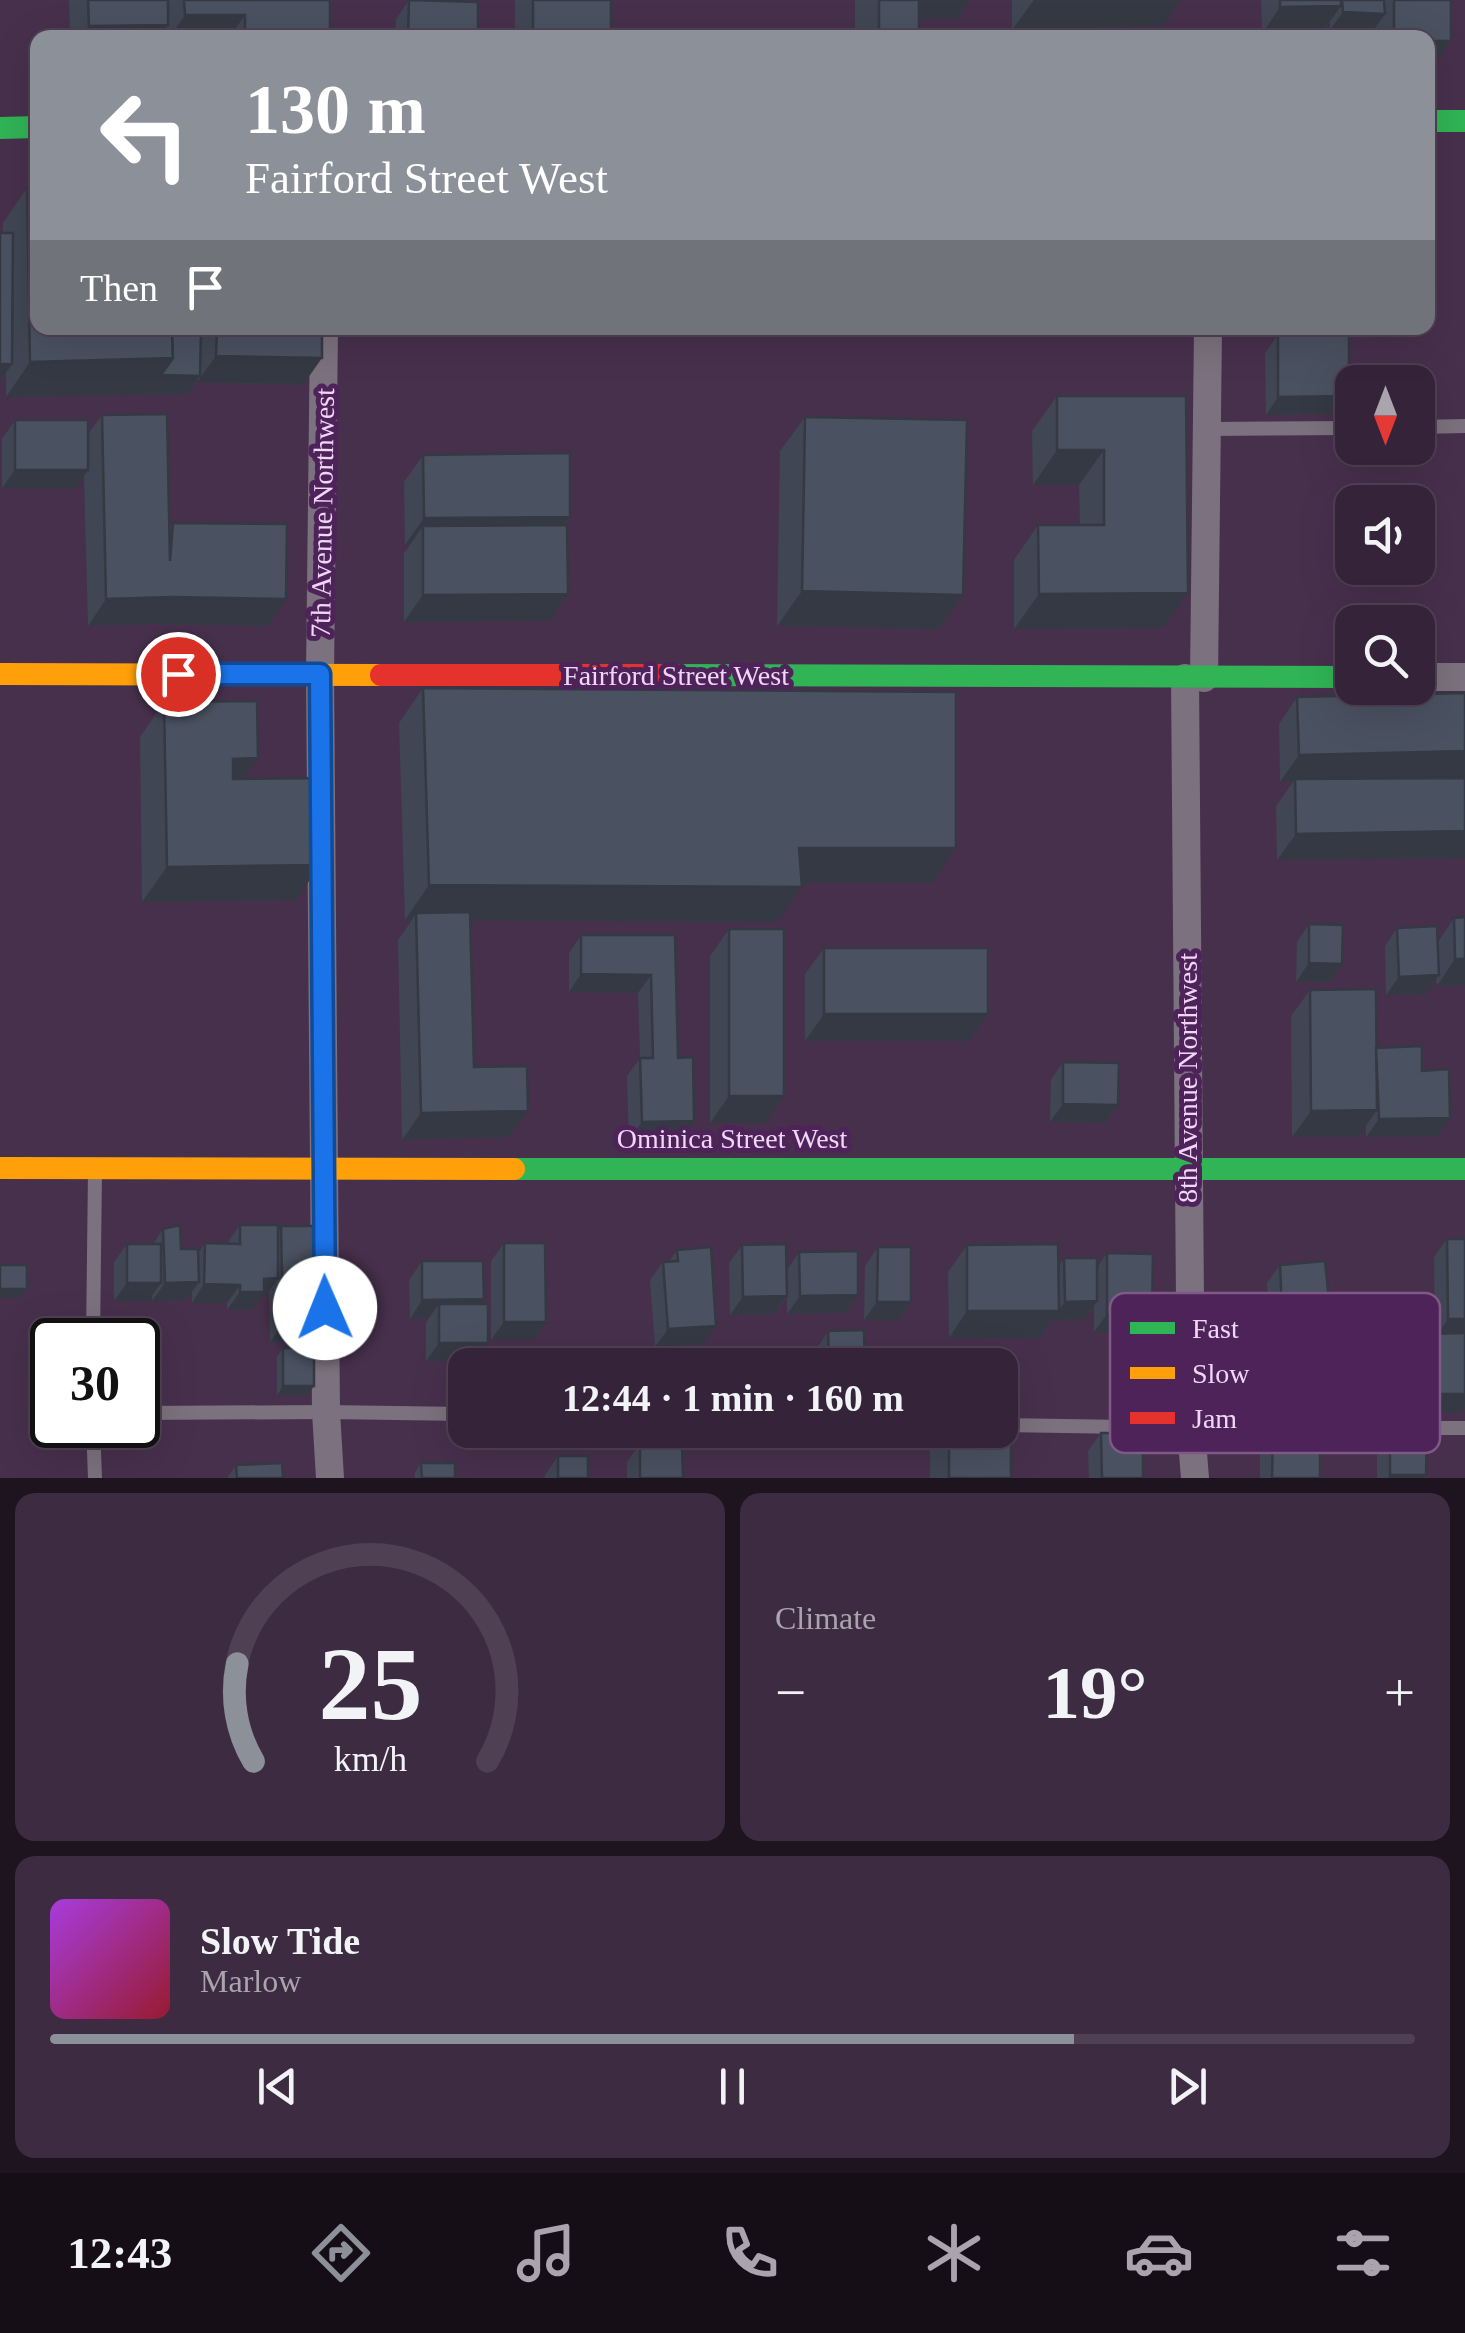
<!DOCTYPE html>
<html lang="en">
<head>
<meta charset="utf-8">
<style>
  :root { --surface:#352439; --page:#3d2c41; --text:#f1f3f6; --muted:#aaa4ae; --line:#4f4153; --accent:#8c9099 }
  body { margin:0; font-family:Georgia,serif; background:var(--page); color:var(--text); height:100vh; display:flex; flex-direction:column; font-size:38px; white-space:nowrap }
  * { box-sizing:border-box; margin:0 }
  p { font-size:32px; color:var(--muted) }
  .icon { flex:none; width:55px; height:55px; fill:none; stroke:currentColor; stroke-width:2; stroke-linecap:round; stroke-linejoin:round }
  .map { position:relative; height:1478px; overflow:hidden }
  .sheet { display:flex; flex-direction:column; gap:15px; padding:15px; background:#1d141f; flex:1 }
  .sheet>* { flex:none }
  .top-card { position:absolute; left:30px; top:30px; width:1405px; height:305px; border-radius:20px; box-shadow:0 10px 40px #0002,0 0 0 2px var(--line); background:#8c9099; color:#fff; overflow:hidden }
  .needle { width:65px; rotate:180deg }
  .controls { position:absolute; left:1335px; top:365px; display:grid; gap:20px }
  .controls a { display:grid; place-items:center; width:100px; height:100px; border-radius:20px; background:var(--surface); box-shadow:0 10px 40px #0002,0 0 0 2px var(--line); font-size:50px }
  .speed { position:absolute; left:30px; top:1318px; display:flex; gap:20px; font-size:50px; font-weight:700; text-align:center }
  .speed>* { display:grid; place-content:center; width:130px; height:130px; border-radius:50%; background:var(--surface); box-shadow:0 10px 40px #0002,0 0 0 2px var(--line); line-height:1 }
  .speed .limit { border:5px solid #111; border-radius:15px; background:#fff; color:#111 }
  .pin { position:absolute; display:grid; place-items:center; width:85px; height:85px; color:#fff; margin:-42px; border:5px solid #fff; border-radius:50%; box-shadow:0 2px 10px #0007 }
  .me { position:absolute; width:110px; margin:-55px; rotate:359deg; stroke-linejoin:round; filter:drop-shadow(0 0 8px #0008) }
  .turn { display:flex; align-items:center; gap:35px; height:210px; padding:0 50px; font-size:45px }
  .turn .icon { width:130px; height:130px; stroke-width:2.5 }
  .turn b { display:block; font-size:70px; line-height:85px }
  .then { display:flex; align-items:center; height:95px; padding:0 50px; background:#0003; gap:20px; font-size:38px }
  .big { font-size:75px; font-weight:700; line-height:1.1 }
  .sheet .card { flex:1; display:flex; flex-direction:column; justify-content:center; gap:15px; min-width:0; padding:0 35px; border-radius:20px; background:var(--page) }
  .sheet .dial { align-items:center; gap:0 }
  .dial svg { height:260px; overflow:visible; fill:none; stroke:var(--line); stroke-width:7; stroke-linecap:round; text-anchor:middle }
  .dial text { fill:var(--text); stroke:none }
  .song { display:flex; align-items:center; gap:30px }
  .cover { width:120px; height:120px; border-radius:15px; background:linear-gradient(135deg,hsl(280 70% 55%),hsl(350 70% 35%)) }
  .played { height:10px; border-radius:5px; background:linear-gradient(90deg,var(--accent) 75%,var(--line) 75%) }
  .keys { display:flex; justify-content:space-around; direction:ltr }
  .heat { display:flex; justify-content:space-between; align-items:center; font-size:55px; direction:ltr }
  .sheet .tiles { flex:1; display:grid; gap:15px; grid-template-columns:1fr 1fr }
  .card:last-child { grid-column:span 2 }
  .trip { position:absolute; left:448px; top:1348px; width:570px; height:100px; border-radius:20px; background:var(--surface); box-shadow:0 10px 40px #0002,0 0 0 2px var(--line); font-weight:700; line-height:100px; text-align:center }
  .menu { display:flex; height:160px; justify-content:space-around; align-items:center; background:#150e17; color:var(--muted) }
  .menu .icon { width:70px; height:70px }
  .menu .current { color:var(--accent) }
  .menu b { font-size:45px; color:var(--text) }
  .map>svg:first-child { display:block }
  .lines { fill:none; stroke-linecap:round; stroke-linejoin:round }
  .lane { stroke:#7c717e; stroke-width:14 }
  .street { stroke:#7c717e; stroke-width:28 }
  .fast { stroke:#30b455; stroke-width:22 }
  .slow { stroke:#ff9f0a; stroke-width:22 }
  .jam { stroke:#e5322d; stroke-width:22 }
  .wall { fill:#404653 }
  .shaded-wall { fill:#343943 }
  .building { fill:#4a5160; stroke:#343943; stroke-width:2.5 }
  .route-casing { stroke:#114b97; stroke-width:25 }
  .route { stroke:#1a73e8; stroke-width:18 }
  .labels { text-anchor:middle; stroke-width:10; stroke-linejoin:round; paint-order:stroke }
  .street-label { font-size:28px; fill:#f0d7f7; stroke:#4e2359 }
  .key { fill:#4e2359; stroke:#7f5988; stroke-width:2.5 }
  .key-label { font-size:28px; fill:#f0d7f7 }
</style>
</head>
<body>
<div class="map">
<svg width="1465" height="1478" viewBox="0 0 1465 1478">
  <rect width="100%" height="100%" fill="#47304c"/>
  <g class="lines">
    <g class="lane">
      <polyline points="1418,427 1465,426"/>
      <polyline points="1206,429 1352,428"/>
      <polyline points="93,1340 95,1171"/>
      <polyline points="138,1413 326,1412 465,1414"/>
      <polyline points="93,1425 95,1478"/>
      <polyline points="1000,1425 1191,1428 1465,1428"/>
    </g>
    <g class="street">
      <polyline points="324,328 320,674 326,1412 330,1478"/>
      <polyline points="1418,677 1465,677"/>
      <polyline points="1185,678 1191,1428 1195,1478"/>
      <polyline points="1204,678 1208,328"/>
    </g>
    <g class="fast">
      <polyline points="1428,121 1465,121"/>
      <polyline points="0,128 38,127"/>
      <polyline points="662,675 1352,677"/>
      <polyline points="514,1169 1465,1169"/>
    </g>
    <g class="slow">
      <polyline points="0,674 381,675"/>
      <polyline points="0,1168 514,1169"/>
    </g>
    <polyline class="jam" points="381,675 662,675"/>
  </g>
  <g class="wall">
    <polygon points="69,0 330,0 330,30 324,38 160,38 160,36 159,38 70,38"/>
    <polygon points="409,0 478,38 395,38 396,19"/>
    <rect x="515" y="0" width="96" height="38"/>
    <polygon points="855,0 971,0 958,18 919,18 918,38 855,38"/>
    <polygon points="1012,0 1181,0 1163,26 1012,30"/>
    <polygon points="1261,0 1451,0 1451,41 1433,68 1428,68 1428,38 1375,38 1375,28 1372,32 1330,30 1330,22 1322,32 1262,34"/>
    <polygon points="27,188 38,328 322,328 303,385 197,382 197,380 188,394 6,397 6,373 0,381 3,223"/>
    <polygon points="1278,335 1336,414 1266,415 1265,353"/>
    <polygon points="1057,396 1186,396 1163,628 1014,629 1014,560 1038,525 1080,525 1079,485 1033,485 1032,431"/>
    <polygon points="102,415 169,528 173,523 268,626 152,624 88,626 84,476 76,488 2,488 2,439 15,420 88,434"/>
    <polygon points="805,417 963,595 939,629 777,626 780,451"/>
    <polygon points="423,455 570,517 565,525 549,621 404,622 404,553 410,545 405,545 404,482"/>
    <polygon points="423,688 932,883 801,883 777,922 471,920 474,1067 509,1137 402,1140 398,940 412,920 405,920 399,723"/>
    <polygon points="1465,693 1465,858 1277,860 1276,806 1293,782 1280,782 1279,724 1297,697"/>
    <polygon points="164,702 244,778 296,900 142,902 140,737"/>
    <polygon points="1454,918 1465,985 1437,986 1436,979 1426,994 1386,995 1385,946 1397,928 1438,942"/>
    <polygon points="1309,924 1342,964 1329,982 1296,982 1297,942"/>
    <polygon points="729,929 765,1123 710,1123 710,956"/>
    <polygon points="581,935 675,935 678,1058 694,1121 682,1140 629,1141 627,1076 640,1058 638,993 569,992 569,953"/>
    <polygon points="824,948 969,1041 805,1041 805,974"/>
    <polygon points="1310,990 1376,1048 1422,1071 1438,1136 1366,1137 1366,1126 1358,1137 1292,1137 1291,1016"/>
    <polygon points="1063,1062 1118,1105 1105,1123 1050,1122 1051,1080"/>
    <polygon points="240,1225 278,1231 281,1226 305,1341 270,1342 269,1291 265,1297 261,1297 252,1310 227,1310 227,1303 192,1303 192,1292 186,1300 152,1301 152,1295 148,1301 114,1301 114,1262 127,1244 153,1244 163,1229 181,1249 198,1253 205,1243 227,1243"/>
    <polygon points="1447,1239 1465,1239 1465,1407 1462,1412 1414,1413 1412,1352 1425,1334 1435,1333 1434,1257"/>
    <polygon points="504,1243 546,1322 533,1340 491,1340 491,1261"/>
    <polygon points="742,1245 787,1270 799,1252 858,1295 845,1313 787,1314 787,1297 774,1314 730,1315 729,1263"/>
    <polygon points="967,1245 1058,1267 1064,1258 1097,1268 1107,1253 1139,1333 1094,1332 1094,1306 1085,1319 1052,1320 1040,1338 949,1338 948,1272"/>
    <polygon points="878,1247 911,1302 898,1320 864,1320 865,1266"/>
    <polygon points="677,1250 703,1344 655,1347 650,1280 663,1262 669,1262"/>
    <polygon points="422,1261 484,1299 480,1304 488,1343 475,1361 426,1361 426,1323 429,1318 410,1319 409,1280"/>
    <polygon points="1280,1265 1317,1328 1269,1328 1267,1283"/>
    <polygon points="828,1331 865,1365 816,1365 816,1350"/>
    <polygon points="283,1348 308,1395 277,1395 277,1357"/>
    <polygon points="1280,1362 1315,1421 1268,1422 1267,1380"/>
    <polygon points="942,1430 1000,1430 1011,1478 930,1478 930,1447"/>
    <polygon points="1390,1432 1426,1475 1424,1478 1377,1478 1377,1450"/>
    <polygon points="1101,1433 1143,1478 1089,1478 1088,1451"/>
    <polygon points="1273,1434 1320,1478 1260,1478 1260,1452"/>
    <polygon points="640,1444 683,1478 627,1478 627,1462"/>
    <polygon points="558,1456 588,1478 545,1478 545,1475"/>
    <polygon points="421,1463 455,1478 415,1478 415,1472"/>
    <polygon points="236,1465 283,1478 227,1478"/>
  </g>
  <g class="shaded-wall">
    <polygon points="907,0 971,0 958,18 894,19"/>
    <polygon points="1034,0 1181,0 1163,26 1012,30"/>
    <polygon points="1341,6 1322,32 1262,34 1280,7"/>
    <polygon points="1343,12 1385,14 1372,32 1330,30"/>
    <polygon points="185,15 245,15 229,38 169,38"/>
    <polygon points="168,25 159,38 81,38 89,26"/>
    <polygon points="245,30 330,30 324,38 240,38"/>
    <polygon points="1428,41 1451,41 1433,68 1428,68"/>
    <polygon points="1086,328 1157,328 1085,329"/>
    <polygon points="216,356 322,358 303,385 197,382"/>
    <polygon points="173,358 200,376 188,394 6,397 30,362"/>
    <polygon points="0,364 12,364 0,381"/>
    <polygon points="1349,396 1336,414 1266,415 1278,397"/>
    <polygon points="1057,450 1104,450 1079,485 1033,485"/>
    <polygon points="15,470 88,470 76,488 2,488"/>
    <polygon points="570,517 552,544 423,526 410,545 405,545 424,518"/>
    <polygon points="802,591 963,595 939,629 777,626"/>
    <polygon points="1188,593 1163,628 1014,629 1039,594"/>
    <polygon points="568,594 549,621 404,622 423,595"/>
    <polygon points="171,597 286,599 268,626 152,624 88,626 106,599"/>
    <polygon points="1465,751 1465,778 1280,782 1299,755"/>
    <polygon points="258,758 233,793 233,759"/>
    <polygon points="1465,831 1465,858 1277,860 1296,834"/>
    <polygon points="799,848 956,848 932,883 775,883"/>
    <polygon points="320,865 296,900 142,902 167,867"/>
    <polygon points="429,885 802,887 777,922 417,920 416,913 412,920 405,920"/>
    <polygon points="1455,959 1465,959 1465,985 1437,986"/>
    <polygon points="1309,963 1342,964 1329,982 1296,982"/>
    <polygon points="581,974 651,975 638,993 569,992"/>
    <polygon points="1439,975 1426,994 1386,995 1399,977"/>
    <polygon points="824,1014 988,1014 969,1041 805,1041"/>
    <polygon points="729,1096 784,1096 765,1123 710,1123"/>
    <polygon points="1063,1104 1118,1105 1105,1123 1050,1122"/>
    <polygon points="1377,1110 1358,1137 1292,1137 1311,1111"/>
    <polygon points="528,1111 509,1137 402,1140 421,1113"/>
    <polygon points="1450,1118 1438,1136 1366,1137 1379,1119"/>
    <polygon points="694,1121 682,1140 629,1141 642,1122"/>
    <polygon points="278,1278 265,1297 261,1297 252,1310 227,1310 240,1292 264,1279"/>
    <polygon points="199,1282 186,1300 152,1301 165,1283"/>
    <polygon points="127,1283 161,1283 148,1301 114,1301"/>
    <polygon points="204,1284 240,1285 227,1303 192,1303"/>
    <polygon points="0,1289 27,1289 20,1298 0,1298"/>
    <polygon points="858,1295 845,1313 787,1314 800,1296"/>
    <polygon points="787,1296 774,1314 730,1315 743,1297"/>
    <polygon points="484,1299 471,1318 439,1304 429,1318 410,1319 422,1300"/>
    <polygon points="1097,1301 1085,1319 1052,1320 1040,1338 949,1338 967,1311 1058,1311 1065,1302"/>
    <polygon points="877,1302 911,1302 898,1320 864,1320"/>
    <polygon points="1282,1310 1330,1310 1317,1328 1269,1328"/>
    <polygon points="1107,1314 1152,1315 1139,1333 1094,1332"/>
    <polygon points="1448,1319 1465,1319 1465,1337 1435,1338"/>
    <polygon points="504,1322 546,1322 533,1340 491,1340"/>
    <polygon points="317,1323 305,1341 270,1342 283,1324"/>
    <polygon points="716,1326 703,1344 655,1347 668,1329"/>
    <polygon points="439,1343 488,1343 475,1361 426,1361"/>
    <polygon points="283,1386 314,1386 308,1395 277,1395"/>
    <polygon points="1427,1394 1465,1394 1465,1407 1462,1412 1414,1413"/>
    <polygon points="1280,1403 1327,1403 1315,1421 1268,1422"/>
    <polygon points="1390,1475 1426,1475 1424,1478 1388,1478"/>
  </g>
  <g class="building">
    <polygon points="88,0 168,0 168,25 89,26"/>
    <polygon points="184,0 330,0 330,30 245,30 245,15 185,15"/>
    <polygon points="409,0 478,2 478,38 408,38"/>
    <rect x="533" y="0" width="78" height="38"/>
    <rect x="879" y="0" width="40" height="37"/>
    <polygon points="1280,0 1341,0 1341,6 1280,7"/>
    <polygon points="1342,0 1384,0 1385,14 1343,12"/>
    <polygon points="1394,0 1451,0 1451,41 1428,41 1428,38 1394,38"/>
    <polygon points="27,188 38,188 38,328 172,328 173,358 30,362"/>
    <polygon points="0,233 13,233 12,364 0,364"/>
    <polygon points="172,328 201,328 200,376 161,375 173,358"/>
    <polygon points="217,328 322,328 322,358 216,356"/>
    <polygon points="1349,334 1349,396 1278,397 1278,335"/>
    <polygon points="1057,396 1186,396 1188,593 1039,594 1038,525 1104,525 1104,450 1057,450"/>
    <polygon points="167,414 170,561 173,523 287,524 286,599 171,597 106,599 102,415"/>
    <polygon points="805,417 967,420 963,595 802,591"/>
    <rect x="15" y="420" width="73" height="50"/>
    <polygon points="570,453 570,517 424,518 423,455"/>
    <polygon points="567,525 568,594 423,595 423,526"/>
    <polygon points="423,688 956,692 956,848 799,848 802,887 429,885"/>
    <polygon points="1465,693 1465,751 1299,755 1297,697"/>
    <polygon points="257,701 258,758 233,759 233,779 319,778 320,865 167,867 164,702"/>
    <polygon points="1465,778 1465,831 1296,834 1295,779"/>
    <polygon points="470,912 474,1067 527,1066 528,1111 421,1113 416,913"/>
    <polygon points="1465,917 1465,959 1455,959 1454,918"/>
    <polygon points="1309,924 1343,925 1342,964 1309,963"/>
    <polygon points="1437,926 1439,975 1399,977 1397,928"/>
    <rect x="729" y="929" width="55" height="167"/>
    <polygon points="581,935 675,935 678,1058 693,1057 694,1121 642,1122 640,1058 653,1058 651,975 581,974"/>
    <rect x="824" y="948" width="164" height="66"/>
    <polygon points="1376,989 1377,1110 1311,1111 1310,990"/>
    <polygon points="1422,1046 1422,1071 1449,1069 1450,1118 1379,1119 1376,1048"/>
    <polygon points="1063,1062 1119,1063 1118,1105 1063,1104"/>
    <polygon points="180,1225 181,1249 198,1249 199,1282 165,1283 163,1229"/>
    <polygon points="240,1225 278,1225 278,1278 264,1279 264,1292 240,1292 240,1285 204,1284 205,1243 240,1244"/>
    <polygon points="281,1226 316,1226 317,1323 283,1324"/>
    <polygon points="1447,1239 1465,1239 1465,1319 1448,1319"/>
    <polygon points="504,1243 545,1243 546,1322 504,1322"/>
    <rect x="127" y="1244" width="34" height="39"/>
    <polygon points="786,1244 787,1296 743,1297 742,1245"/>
    <polygon points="1058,1244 1059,1311 967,1311 967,1245"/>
    <polygon points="711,1247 716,1326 668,1329 663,1262 678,1261 677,1250"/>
    <polygon points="878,1247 911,1247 911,1302 877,1302"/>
    <polygon points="858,1251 858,1295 800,1296 799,1252"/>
    <polygon points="1107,1253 1153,1254 1152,1315 1107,1314"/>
    <polygon points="1064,1258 1097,1258 1097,1301 1065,1302"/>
    <polygon points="422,1261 483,1261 484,1299 422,1300"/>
    <polygon points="1325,1261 1330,1310 1282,1310 1280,1265"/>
    <rect x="0" y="1265" width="27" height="24"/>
    <rect x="439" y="1304" width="49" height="39"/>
    <polygon points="864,1330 865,1365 829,1365 828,1331"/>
    <polygon points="1465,1333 1465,1394 1427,1394 1425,1334"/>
    <rect x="283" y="1348" width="31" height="38"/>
    <polygon points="507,1357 548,1358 547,1365 507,1365"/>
    <polygon points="1000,1420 1011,1420 1011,1478 949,1478 949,1430 1000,1430"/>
    <polygon points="1390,1432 1427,1432 1426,1475 1390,1475"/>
    <polygon points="1101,1433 1143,1433 1143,1478 1102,1478"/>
    <polygon points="1273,1434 1320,1434 1320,1478 1272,1478"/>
    <polygon points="640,1444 682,1444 683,1478 640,1478"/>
    <rect x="558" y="1456" width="30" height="22"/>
    <polygon points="282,1463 283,1478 237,1478 236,1465"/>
    <polygon points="421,1463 455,1463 455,1478 422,1478"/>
  </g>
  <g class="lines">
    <defs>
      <polyline id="route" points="178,674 320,674 325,1308"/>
    </defs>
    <use href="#route" class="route-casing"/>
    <use href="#route" class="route"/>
  </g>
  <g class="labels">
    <g class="street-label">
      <text transform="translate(322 513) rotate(-89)" y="10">7th Avenue Northwest</text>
      <text x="676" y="685">Fairford Street West</text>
      <text transform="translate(1187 1078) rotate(-90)" y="10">8th Avenue Northwest</text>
      <text x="732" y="1148">Ominica Street West</text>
    </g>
  </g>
  <rect x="1110" y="1293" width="330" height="160" rx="15" class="key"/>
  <rect x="1130" y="1322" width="45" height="12" fill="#30b455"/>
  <rect x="1130" y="1367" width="45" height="12" fill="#ff9f0a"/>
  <rect x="1130" y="1412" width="45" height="12" fill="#e5322d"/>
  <g class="key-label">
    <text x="1192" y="1338">Fast</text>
    <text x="1192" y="1383">Slow</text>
    <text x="1192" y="1428">Jam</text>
  </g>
</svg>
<div class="controls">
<a><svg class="needle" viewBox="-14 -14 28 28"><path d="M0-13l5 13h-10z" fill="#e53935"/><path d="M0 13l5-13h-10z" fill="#aaa4ae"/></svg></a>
<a><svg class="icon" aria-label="sound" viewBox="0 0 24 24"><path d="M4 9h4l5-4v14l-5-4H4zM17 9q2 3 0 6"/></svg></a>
<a><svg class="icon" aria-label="search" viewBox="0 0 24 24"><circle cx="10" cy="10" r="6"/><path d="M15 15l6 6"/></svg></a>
</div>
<div class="speed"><div class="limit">30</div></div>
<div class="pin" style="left:178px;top:674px;background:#d93025"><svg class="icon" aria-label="arrive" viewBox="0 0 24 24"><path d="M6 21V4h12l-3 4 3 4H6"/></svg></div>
<svg class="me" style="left:325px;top:1308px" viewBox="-20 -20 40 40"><circle r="19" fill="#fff"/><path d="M0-13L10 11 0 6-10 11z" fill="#1a73e8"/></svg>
<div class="trip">12:44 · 1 min · 160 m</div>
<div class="top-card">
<div class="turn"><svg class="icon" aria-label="left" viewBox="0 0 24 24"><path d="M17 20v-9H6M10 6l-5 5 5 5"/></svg><div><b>130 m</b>Fairford Street West</div></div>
<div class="then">Then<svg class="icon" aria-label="arrive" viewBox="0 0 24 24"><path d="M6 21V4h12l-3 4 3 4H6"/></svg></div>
</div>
</div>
<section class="sheet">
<div class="tiles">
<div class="card dial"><svg viewBox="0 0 100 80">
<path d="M14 69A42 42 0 1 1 86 69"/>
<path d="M14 69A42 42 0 0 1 9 39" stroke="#8c9099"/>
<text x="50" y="56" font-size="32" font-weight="700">25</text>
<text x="50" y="72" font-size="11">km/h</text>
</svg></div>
<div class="card"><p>Climate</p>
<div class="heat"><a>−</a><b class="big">19°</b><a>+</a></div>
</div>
<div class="card">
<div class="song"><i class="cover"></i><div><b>Slow Tide</b><p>Marlow</p></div></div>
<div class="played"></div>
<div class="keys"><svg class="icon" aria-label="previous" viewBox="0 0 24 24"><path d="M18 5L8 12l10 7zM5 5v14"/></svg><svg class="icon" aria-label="pause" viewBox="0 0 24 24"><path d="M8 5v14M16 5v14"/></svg><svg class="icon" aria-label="next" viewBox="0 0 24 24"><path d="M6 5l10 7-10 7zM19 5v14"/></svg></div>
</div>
</div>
</section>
<nav class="menu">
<b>12:43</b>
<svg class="icon current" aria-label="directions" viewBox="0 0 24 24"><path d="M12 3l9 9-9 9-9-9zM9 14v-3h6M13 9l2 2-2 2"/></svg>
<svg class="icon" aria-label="music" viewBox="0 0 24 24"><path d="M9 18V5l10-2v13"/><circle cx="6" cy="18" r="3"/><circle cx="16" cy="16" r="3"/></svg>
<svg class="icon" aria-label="phone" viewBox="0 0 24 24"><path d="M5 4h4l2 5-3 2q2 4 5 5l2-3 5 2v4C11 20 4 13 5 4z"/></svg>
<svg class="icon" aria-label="climate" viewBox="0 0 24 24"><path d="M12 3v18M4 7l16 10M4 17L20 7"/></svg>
<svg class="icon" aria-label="car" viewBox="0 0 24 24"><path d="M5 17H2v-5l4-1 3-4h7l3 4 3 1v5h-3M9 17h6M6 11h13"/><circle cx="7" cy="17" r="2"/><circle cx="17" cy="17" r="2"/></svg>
<svg class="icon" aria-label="filters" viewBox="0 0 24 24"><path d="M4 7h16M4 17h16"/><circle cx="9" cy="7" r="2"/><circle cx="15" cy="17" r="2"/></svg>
</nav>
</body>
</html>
